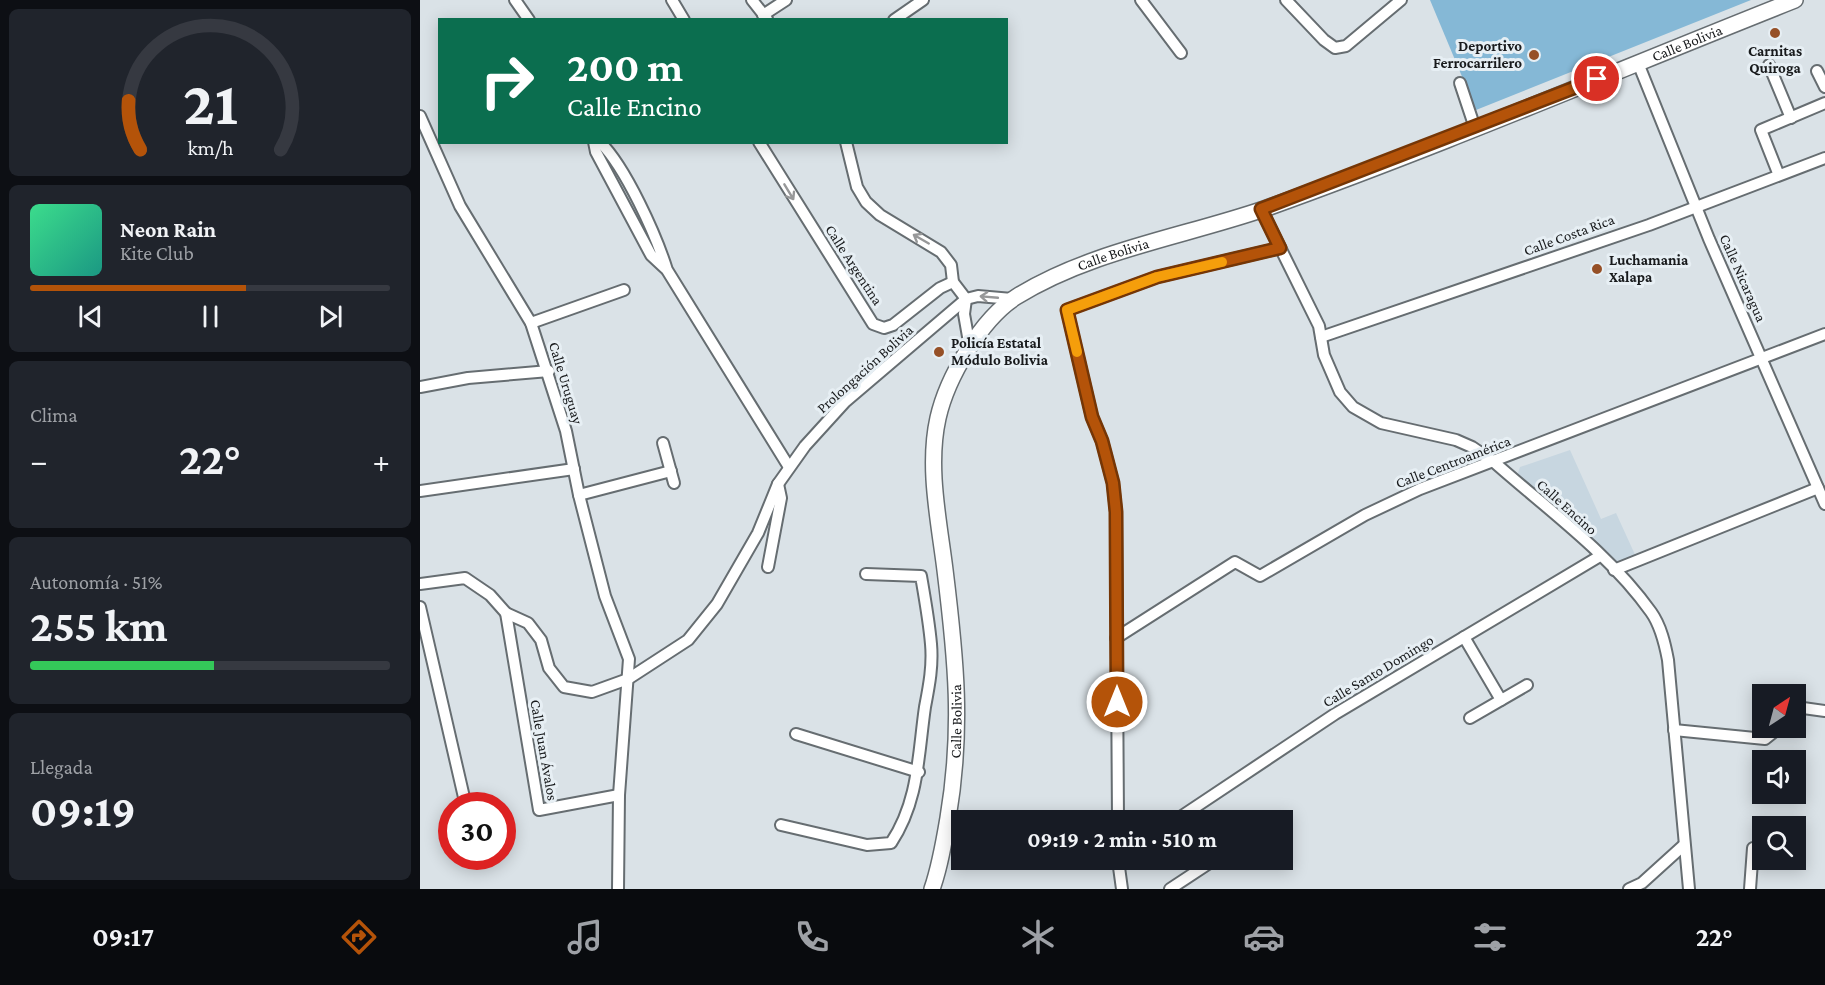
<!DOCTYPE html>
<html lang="es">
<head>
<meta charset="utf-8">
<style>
  :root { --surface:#171b24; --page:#20242c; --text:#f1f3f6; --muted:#9ea1a6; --line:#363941; --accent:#b45309 }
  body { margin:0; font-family:"Crimson Pro",serif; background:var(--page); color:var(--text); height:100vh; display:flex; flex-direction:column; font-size:22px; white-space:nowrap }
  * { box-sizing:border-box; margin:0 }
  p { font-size:20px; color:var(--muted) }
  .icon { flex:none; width:33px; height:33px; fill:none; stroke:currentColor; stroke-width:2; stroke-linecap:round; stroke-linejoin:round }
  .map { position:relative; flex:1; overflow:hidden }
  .panel { display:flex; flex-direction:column; gap:9px; padding:9px; background:#0d0f14; width:420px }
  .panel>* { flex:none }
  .guide { position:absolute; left:18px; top:18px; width:570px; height:126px; border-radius:0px; box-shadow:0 3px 15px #0003; background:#0b6e4f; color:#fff; overflow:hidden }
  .needle { width:39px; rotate:36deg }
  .buttons { position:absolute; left:1332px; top:684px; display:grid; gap:12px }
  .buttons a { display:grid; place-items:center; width:54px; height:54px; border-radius:0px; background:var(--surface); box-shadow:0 3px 15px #0003; font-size:30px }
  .speed { position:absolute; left:18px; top:792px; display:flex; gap:12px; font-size:30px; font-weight:700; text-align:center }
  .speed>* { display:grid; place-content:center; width:78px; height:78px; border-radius:50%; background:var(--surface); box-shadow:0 3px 15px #0003; line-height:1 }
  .speed .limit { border:9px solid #d22; background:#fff; color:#111 }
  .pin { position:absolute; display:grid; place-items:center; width:51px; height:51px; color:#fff; margin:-26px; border:3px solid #fff; border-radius:50%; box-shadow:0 2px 6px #0007 }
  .me { position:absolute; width:66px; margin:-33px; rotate:0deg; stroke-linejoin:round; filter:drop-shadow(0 0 4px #0008) }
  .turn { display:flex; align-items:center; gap:21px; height:126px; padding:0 30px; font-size:27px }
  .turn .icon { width:78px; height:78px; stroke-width:2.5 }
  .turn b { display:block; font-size:42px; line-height:51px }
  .big { font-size:45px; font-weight:700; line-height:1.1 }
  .panel .widget { flex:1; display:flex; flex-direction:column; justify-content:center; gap:9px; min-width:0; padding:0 21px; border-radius:9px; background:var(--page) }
  .panel .dial { align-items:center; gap:0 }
  .dial svg { height:156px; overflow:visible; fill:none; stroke:var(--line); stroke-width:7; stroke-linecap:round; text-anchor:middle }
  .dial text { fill:var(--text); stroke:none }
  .song { display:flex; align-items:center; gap:18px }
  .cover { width:72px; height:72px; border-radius:9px; background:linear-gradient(135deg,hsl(150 70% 55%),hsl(170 70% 35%)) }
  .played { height:6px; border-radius:3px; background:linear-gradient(90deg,var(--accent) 60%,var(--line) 60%) }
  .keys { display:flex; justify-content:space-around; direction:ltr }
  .heat { display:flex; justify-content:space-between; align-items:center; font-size:33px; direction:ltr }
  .charge { height:9px; border-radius:4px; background:linear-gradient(90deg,#34c759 51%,var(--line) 0) }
  .trip { position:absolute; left:531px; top:810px; width:342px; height:60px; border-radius:0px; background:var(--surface); box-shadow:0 3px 15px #0003; font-weight:700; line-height:60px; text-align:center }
  .tab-bar { display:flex; height:96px; justify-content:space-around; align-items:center; background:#090b0e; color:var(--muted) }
  .tab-bar .icon { width:42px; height:42px }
  .tab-bar .on { color:var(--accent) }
  .tab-bar b { font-size:27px; color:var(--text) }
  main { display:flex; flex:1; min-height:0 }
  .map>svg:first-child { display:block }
  .built { fill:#c7d6e0 }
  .pitch { fill:#85b8d6 }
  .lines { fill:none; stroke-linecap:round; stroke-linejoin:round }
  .street-casing { stroke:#666d71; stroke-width:14 }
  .secondary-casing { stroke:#666d71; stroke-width:18 }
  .street { stroke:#fff; stroke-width:10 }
  .secondary { stroke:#fff; stroke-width:15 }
  .oneway { stroke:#979899 }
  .route-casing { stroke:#753606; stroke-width:15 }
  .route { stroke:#b45309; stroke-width:10 }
  .slow { stroke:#f59e0b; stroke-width:10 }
  .poi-dot { fill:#965027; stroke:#e7eff4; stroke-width:2 }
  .labels { text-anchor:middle; stroke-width:6; stroke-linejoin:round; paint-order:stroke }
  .street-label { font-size:15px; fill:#181a1c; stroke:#e7eff4 }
  .poi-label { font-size:15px; font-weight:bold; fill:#181a1c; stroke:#e7eff4; text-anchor:start }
</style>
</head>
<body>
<main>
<section class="panel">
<div class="widget dial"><svg viewBox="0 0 100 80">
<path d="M14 69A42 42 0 1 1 86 69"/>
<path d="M14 69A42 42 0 0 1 8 44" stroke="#b45309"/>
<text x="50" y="56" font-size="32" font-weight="700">21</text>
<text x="50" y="72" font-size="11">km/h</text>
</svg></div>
<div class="widget">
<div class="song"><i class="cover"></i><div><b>Neon Rain</b><p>Kite Club</p></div></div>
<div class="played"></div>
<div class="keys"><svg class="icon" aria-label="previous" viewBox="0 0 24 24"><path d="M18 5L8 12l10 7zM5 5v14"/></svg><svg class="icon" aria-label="pause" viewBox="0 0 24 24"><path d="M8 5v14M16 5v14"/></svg><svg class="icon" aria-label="next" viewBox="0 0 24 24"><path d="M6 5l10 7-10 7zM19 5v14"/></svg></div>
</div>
<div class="widget"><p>Clima</p>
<div class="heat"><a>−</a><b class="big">22°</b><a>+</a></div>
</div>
<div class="widget"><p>Autonomía · 51%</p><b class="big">255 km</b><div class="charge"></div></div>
<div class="widget"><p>Llegada</p><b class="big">09:19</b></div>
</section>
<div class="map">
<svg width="1405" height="889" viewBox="0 0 1405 889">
  <rect width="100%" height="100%" fill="#dae2e7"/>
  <polygon class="built" points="1150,450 1181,519 1196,513 1217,559 1195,567 1097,476 1100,467"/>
  <polygon class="pitch" points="1010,0 1331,0 1056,110"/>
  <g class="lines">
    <defs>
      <g id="street">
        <polyline points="95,0 109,20"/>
        <polyline points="252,0 264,20"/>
        <polyline points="332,0 347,19"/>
        <polyline points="721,0 761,53"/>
        <polyline points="866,0 904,40 915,48 926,46 981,0"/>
        <polyline points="343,15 366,0"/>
        <polyline points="474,20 503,0"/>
        <polyline points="1218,63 1289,239 1405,504"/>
        <polyline points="1349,65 1371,118"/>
        <polyline points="1397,71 1405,87"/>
        <polyline points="1040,83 1055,128"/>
        <polyline points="0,116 40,206 111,323 146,431 159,495 185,596 209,659 199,795 198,889"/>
        <polyline points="174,142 176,152 231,255 245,268"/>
        <path d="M180,142c26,26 56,93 67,128l122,197"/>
        <polyline points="339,142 453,324 464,328 473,325 520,288 533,282"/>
        <polyline points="426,142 437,187 446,202 460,215 521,252 531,265 533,282 546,299 544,314 550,348"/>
        <polyline points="1358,173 1341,130 1405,103"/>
        <path d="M841,209l58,117 5,29 16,37 13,15 28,16 75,17 16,7 22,15c53,47 116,92 157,150 10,14 14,32 17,48l21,229"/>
        <polyline points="111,323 204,290"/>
        <polyline points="901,337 1229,225 1405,158"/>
        <polyline points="0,387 48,378 129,371"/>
        <polyline points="243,443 254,483"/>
        <polyline points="0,491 154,469"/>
        <polyline points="159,495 251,471"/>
        <polyline points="348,567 361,498 358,484"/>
        <polyline points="1194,570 1398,488"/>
        <polyline points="0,584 45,578 70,595 86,613 108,623 121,640 129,668 144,687 172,692 208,679 268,640 297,604 338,533 358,484 385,446 425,402 546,299 558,296 592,299"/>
        <polyline points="0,607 46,806"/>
        <polyline points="86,613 119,810 199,795"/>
        <polyline points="1044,637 1081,700"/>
        <polyline points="696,638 815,562 840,576 945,515 1000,489 1405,334"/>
        <polyline points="1376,707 1405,711"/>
        <polyline points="1050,718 1107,685"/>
        <polyline points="1254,730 1345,739 1359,728"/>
        <polyline points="376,734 499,772"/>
        <polyline points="698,820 696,512 693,483 682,441 672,417 647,310 737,277 860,248"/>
        <polyline points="756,820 915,714 1180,556"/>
        <path d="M361,825l86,20 24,-2c28,-42 27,-88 34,-136 4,-21 8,-41 6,-63 -2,-23 -6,-45 -10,-68l-55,-2"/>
        <polyline points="698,860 702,889"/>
        <polyline points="750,889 794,860"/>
        <polyline points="1209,889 1222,883 1264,845"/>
        <polyline points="1330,889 1333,848"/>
      </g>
      <g id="secondary">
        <path id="s1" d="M512,889c8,-23 12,-47 16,-71 15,-89 8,-159 -3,-248 -6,-49 -18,-103 -7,-152 9,-40 43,-99 78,-121 74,-46 166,-60 248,-88 179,-64 354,-139 531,-209"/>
      </g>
    </defs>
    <use href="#street" class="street-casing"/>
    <use href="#secondary" class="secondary-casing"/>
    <use href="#street" class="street"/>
    <use href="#secondary" class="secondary"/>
  </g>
  <defs><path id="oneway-shaft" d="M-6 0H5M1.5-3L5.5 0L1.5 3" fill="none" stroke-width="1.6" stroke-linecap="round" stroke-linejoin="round" transform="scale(1.5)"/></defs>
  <g class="oneway">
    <use href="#oneway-shaft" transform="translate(369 192) rotate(59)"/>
    <use href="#oneway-shaft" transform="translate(501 239) rotate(-150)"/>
    <use href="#oneway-shaft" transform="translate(569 297) rotate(-175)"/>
  </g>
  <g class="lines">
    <defs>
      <polyline id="route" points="697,702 696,512 693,483 682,441 672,417 647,310 737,277 860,248 841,209 1177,79"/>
    </defs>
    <use href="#route" class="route-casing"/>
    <use href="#route" class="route"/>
    <polyline class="slow" points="657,352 647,310 737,277 802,262"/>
  </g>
  <g class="poi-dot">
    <circle cx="1355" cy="33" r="6"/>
    <circle cx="1114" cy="55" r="6"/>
    <circle cx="1177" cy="269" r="6"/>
    <circle cx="519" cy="352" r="6"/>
  </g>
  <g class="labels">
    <g class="street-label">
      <text dy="5" stroke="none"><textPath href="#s1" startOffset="1340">Calle Bolivia</textPath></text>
      <text transform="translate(1149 235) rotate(-20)" y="5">Calle Costa Rica</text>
      <text dy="5" stroke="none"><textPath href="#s1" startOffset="728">Calle Bolivia</textPath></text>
      <text transform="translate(434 265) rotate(57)" y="5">Calle Argentina</text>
      <text transform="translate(1323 278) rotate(66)" y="5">Calle Nicaragua</text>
      <text transform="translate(445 369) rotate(-42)" y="5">Prolongación Bolivia</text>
      <text transform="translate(146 383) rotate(73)" y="5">Calle Uruguay</text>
      <text transform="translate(1033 462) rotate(-21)" y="5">Calle Centroamérica</text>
      <text transform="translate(1147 507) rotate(42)" y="5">Calle Encino</text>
      <text transform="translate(958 671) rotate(-31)" y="5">Calle Santo Domingo</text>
      <text dy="5" stroke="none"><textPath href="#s1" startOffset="170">Calle Bolivia</textPath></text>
      <text transform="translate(124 750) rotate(80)" y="5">Calle Juan Ávalos</text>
    </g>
    <g class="poi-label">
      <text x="1102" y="51" text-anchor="end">Deportivo<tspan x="1102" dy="17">Ferrocarrilero</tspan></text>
      <text x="1355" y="56" text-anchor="middle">Carnitas<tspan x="1355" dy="17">Quiroga</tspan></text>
      <text x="1189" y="265">Luchamania<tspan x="1189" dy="17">Xalapa</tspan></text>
      <text x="531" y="348">Policía Estatal<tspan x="531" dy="17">Módulo Bolivia</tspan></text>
    </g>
  </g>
</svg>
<div class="buttons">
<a><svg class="needle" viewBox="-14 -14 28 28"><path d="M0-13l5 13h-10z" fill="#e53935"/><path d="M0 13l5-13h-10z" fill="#9ea1a6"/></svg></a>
<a><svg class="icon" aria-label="sound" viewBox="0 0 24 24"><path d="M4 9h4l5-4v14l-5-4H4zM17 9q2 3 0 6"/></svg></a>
<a><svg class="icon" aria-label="search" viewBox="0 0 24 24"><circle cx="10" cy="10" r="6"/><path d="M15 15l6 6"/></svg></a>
</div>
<div class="speed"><div class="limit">30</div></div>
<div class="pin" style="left:1177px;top:79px;background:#d93025"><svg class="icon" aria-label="arrive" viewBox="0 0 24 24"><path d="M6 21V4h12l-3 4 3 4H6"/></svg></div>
<svg class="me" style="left:697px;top:702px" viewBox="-20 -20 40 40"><circle r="17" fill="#b45309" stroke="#fff" stroke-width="3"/><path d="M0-11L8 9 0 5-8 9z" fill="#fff"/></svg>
<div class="trip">09:19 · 2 min · 510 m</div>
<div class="guide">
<div class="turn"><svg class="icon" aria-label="right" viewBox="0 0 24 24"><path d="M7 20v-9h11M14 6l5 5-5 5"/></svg><div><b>200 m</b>Calle Encino</div></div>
</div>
</div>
</main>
<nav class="tab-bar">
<b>09:17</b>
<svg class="icon on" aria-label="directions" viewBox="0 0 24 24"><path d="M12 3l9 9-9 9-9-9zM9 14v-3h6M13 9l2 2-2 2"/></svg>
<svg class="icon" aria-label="music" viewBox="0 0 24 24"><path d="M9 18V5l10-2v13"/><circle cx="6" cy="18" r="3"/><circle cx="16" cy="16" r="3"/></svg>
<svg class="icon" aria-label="phone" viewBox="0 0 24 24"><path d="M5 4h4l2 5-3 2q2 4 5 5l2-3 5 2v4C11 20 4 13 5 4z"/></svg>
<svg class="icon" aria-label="climate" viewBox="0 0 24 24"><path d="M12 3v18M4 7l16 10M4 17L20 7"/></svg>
<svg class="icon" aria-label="car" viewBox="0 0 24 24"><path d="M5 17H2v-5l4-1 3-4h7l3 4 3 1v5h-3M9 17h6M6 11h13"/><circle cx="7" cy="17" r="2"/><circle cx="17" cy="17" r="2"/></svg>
<svg class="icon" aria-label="filters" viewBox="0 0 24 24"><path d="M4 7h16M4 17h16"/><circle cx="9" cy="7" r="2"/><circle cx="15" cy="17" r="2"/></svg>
<b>22°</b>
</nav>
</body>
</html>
